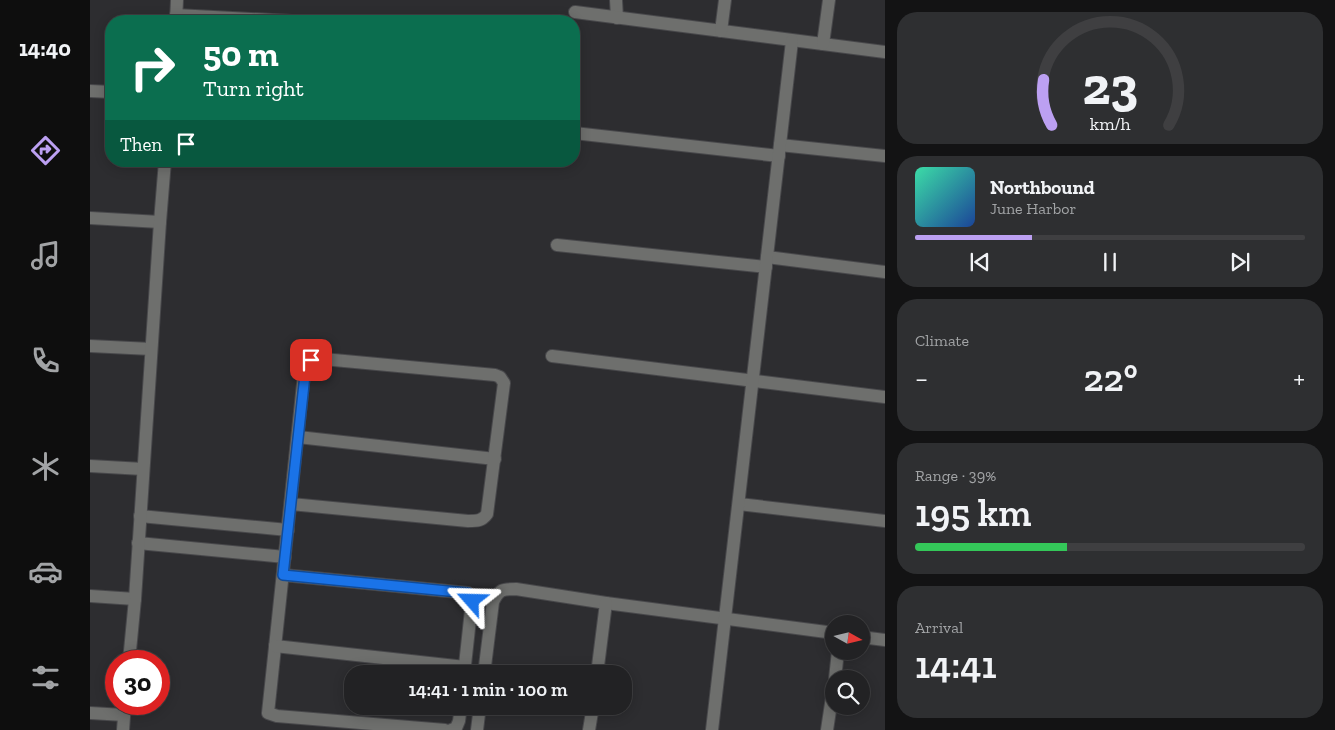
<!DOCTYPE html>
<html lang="en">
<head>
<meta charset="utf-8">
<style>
  :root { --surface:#222224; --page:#2e2f31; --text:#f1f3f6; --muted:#a2a4a6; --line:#3f3f41; --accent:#bca0f2 }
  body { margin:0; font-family:"Zilla Slab",serif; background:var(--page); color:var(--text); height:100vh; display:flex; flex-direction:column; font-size:19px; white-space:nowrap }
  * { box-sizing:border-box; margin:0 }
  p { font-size:16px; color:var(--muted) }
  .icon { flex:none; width:28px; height:28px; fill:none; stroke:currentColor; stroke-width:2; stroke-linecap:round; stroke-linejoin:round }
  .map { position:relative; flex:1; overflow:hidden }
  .side { display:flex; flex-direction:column; gap:12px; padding:12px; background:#131314; width:450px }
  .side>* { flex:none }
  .guide { position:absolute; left:15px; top:15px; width:475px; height:152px; border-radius:20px; box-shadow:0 2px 12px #0003,0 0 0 1px var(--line); background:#0b6e4f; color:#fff; overflow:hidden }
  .needle { width:32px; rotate:98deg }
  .fabs { position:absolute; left:735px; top:615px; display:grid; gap:10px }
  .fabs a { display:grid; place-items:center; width:45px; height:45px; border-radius:50%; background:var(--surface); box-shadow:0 2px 12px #0003,0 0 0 1px var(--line); font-size:25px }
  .speed { position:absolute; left:15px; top:650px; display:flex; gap:10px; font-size:25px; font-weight:700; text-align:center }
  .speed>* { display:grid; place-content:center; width:65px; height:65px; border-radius:50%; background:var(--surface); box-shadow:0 2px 12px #0003,0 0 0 1px var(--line); line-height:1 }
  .speed .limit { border:8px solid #d22; background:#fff; color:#111 }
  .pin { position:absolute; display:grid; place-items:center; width:42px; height:42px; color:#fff; margin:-21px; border-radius:10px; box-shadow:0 2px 8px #0006 }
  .me { position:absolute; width:55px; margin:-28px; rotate:295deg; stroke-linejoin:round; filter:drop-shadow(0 0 4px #0008) }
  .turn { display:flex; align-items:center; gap:18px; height:105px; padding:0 15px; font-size:22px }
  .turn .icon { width:65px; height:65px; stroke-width:2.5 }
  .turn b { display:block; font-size:35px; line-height:42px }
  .then { display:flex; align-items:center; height:48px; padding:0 15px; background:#0003; gap:10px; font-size:19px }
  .big { font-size:38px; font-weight:600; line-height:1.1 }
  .side .widget { flex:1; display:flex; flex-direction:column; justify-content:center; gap:8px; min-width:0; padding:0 18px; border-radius:20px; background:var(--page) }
  .side .dial { align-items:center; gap:0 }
  .dial svg { height:130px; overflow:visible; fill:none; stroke:var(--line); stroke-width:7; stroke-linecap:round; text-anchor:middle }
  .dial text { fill:var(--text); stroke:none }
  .song { display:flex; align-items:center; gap:15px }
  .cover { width:60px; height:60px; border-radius:8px; background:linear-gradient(135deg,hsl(160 70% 55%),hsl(220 70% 35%)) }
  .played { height:5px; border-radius:2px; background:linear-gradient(90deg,var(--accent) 30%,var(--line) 30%) }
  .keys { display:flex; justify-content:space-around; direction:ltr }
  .heat { display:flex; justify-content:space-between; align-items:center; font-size:28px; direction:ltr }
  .charge { height:8px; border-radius:4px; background:linear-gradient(90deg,#34c759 39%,var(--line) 0) }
  .trip { position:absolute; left:254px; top:665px; width:288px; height:50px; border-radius:20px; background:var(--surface); box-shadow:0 2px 12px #0003,0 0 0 1px var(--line); font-weight:600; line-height:50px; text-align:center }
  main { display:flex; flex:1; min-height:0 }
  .tab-bar { display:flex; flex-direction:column; width:90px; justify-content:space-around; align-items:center; background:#0e0e0e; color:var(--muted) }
  .tab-bar .icon { width:35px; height:35px }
  .tab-bar .current { color:var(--accent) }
  .tab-bar b { font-size:22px; color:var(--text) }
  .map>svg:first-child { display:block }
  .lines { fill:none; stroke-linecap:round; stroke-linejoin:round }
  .minor-casing { stroke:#48484b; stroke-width:14 }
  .tertiary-casing { stroke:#48484b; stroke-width:14 }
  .minor { stroke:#6e6f6d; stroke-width:12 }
  .tertiary { stroke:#6e6f6d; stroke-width:12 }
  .route-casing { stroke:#114b97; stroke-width:12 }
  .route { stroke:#1a73e8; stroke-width:9 }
</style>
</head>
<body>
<main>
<nav class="tab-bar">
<b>14:40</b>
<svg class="icon current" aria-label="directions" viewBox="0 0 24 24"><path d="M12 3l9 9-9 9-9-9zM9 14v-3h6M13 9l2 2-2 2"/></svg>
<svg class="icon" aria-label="music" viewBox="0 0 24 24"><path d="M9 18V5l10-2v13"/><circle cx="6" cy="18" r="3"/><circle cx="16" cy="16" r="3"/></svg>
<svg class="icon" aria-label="phone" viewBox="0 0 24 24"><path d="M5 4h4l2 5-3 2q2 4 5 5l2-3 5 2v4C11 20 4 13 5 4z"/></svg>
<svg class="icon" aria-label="climate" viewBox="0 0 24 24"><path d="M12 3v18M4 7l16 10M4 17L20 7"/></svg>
<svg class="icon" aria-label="car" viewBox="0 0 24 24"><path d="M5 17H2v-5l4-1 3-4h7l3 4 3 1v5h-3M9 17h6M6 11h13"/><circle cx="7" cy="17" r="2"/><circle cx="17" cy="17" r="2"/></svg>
<svg class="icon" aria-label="filters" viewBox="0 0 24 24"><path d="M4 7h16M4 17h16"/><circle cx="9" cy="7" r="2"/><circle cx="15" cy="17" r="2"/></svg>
</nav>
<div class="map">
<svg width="795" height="730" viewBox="0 0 795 730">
  <rect width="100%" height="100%" fill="#2d2d30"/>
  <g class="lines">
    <defs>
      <g id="minor">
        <polyline points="526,0 527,18"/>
        <polyline points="485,12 795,52"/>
        <polyline points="86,15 202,21"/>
        <polyline points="631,31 635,0"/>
        <polyline points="733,44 739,0"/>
        <polyline points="0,91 21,92"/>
        <polyline points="484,133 689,156"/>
        <polyline points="690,145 795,156"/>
        <polyline points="0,218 70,222"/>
        <polyline points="467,245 676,267"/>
        <polyline points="677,257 795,272"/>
        <polyline points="0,346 61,349"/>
        <polyline points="462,356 795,397"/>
        <polyline points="208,437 405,459"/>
        <polyline points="0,466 53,469"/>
        <path d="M201,504l177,17c9,0 14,0 19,-7l17,-131 -4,-6 -5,-2 -172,-16c-7,0 -14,0 -18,6l-37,348 9,3 168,14"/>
        <polyline points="649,504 795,521"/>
        <polyline points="50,516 198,530"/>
        <polyline points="48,543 195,557"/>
        <polyline points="193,575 378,593 381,595 382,601 374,674"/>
        <polyline points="0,596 45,599"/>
        <polyline points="771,637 795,640"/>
        <polyline points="185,646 375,667"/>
        <path d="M394,674l9,-72c6,-13 10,-13 23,-13l90,14 228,30"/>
        <polyline points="507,674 516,603"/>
        <polyline points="745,679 748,651"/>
        <polyline points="0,713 34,715"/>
        <polyline points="361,730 366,728 369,721 371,706"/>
        <polyline points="387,730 390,706"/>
        <polyline points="499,730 503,706"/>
        <polyline points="622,730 702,41"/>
        <polyline points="737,730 744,684"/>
      </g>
      <g id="tertiary">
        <polyline points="86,21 87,0"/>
        <polyline points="39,661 45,599 70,222 75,161"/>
        <polyline points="33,730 35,704"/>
      </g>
    </defs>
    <use href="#minor" class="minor-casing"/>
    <use href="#tertiary" class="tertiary-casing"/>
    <use href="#minor" class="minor"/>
    <use href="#tertiary" class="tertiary"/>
  </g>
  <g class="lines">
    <defs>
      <polyline id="route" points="221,360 217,362 216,366 193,575 378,593 381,595 382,601"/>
    </defs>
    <use href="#route" class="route-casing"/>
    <use href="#route" class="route"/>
  </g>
</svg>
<div class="fabs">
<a><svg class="needle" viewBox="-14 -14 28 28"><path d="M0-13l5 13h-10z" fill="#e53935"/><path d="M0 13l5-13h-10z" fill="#a2a4a6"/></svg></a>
<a><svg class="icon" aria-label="search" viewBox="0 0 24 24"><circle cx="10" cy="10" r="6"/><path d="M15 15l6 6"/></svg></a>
</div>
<div class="speed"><div class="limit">30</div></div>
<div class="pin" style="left:221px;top:360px;background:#d93025"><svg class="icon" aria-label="arrive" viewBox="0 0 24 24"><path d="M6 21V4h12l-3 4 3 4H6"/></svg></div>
<svg class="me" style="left:382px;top:601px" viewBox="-20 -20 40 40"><path d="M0-17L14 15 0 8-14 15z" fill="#1a73e8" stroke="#fff" stroke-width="4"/></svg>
<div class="trip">14:41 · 1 min · 100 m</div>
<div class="guide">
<div class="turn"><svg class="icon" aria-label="right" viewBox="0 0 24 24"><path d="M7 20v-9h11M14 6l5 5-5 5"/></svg><div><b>50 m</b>Turn right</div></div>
<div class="then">Then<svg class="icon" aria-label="arrive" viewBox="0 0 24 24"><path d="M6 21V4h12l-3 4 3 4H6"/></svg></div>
</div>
</div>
<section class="side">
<div class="widget dial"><svg viewBox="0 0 100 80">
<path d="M14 69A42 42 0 1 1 86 69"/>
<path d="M14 69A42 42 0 0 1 9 41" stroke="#bca0f2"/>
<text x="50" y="56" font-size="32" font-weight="700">23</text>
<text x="50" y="72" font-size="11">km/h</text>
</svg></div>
<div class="widget">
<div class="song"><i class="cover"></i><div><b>Northbound</b><p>June Harbor</p></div></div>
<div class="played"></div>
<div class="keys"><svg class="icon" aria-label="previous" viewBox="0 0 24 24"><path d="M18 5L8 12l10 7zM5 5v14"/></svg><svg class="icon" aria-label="pause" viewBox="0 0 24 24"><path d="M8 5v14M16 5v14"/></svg><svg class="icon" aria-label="next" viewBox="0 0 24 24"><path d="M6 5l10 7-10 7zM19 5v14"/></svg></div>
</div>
<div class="widget"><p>Climate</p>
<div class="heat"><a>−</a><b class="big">22°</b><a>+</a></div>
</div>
<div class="widget"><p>Range · 39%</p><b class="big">195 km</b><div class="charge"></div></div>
<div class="widget"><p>Arrival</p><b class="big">14:41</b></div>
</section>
</main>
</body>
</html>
